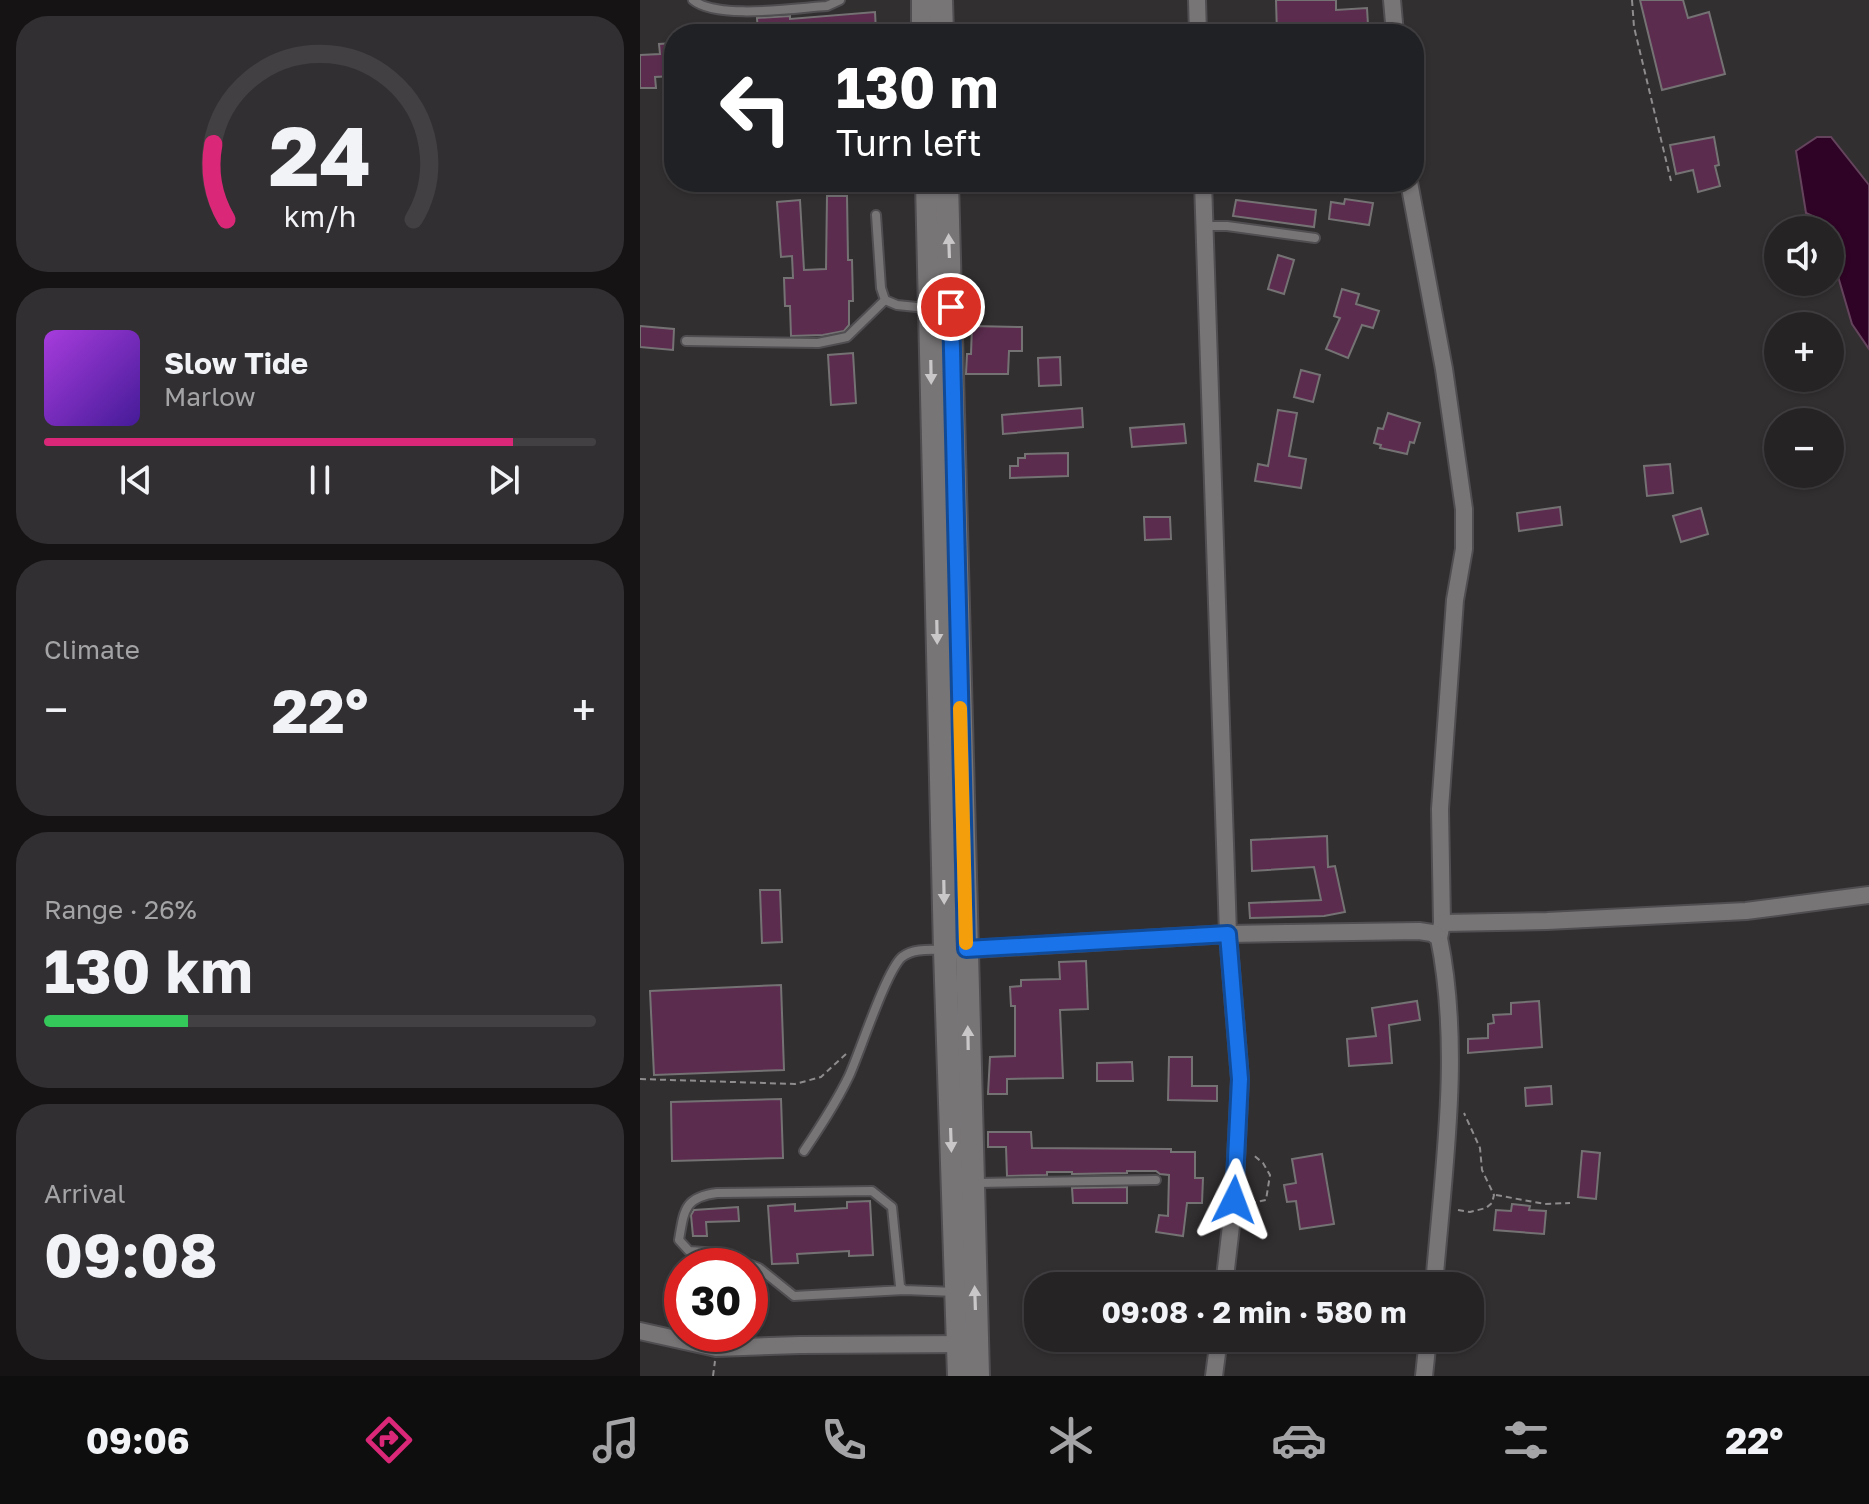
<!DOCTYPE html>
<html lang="en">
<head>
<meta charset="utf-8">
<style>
  :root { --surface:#262325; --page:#322f32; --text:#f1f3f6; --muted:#a4a4a7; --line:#424042; --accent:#db2777 }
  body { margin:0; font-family:"Golos Text",sans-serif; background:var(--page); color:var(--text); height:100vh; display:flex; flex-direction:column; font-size:30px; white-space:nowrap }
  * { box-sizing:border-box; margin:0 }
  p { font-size:26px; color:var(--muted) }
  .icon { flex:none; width:44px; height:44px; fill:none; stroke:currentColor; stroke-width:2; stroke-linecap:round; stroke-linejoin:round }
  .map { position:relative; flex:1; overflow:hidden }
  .drawer { display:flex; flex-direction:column; gap:16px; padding:16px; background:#151314; width:640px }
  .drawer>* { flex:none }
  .hud { position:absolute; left:24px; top:24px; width:760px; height:168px; border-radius:32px; box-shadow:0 2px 6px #0004,0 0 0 2px var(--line); background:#202124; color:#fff; overflow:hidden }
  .controls { position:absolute; left:1124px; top:216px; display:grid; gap:16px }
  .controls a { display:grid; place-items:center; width:80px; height:80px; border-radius:50%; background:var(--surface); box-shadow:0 2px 6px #0004,0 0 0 2px var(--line); font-size:40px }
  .speed { position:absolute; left:24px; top:1248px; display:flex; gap:16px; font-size:40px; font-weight:700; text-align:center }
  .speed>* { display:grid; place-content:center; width:104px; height:104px; border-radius:50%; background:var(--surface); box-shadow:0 2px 6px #0004,0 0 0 2px var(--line); line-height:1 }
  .speed .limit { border:12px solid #d22; background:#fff; color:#111 }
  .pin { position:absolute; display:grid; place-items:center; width:68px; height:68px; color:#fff; margin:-34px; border:4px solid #fff; border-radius:50%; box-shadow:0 2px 8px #0007 }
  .me { position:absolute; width:88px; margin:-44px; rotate:3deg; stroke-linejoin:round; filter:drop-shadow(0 0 6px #0008) }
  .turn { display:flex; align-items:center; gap:28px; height:168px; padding:0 40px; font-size:36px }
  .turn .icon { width:104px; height:104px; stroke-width:2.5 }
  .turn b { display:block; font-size:56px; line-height:68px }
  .big { font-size:60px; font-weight:700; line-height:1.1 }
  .drawer .widget { flex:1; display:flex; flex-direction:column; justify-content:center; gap:12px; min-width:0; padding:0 28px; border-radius:32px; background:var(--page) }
  .drawer .dial { align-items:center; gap:0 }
  .dial svg { height:208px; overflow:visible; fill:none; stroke:var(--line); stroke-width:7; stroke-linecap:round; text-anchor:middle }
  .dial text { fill:var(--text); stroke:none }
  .song { display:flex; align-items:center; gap:24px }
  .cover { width:96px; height:96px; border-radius:12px; background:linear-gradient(135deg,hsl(280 70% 55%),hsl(260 70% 35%)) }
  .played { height:8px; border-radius:4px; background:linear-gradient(90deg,var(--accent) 85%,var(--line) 85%) }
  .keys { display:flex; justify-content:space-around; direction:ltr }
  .heat { display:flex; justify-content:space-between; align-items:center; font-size:44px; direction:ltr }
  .charge { height:12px; border-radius:6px; background:linear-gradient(90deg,#34c759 26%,var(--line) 0) }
  .trip { position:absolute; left:384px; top:1272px; width:460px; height:80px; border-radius:32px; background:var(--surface); box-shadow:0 2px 6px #0004,0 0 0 2px var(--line); font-weight:700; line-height:80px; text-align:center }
  .menu { display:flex; height:128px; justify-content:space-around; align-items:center; background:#0f0e0f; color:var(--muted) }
  .menu .icon { width:56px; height:56px }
  .menu .current { color:var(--accent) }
  .menu b { font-size:36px; color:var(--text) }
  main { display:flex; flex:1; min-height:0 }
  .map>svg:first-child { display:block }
  .water { fill:#2f0325; stroke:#64445c; stroke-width:2 }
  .building { fill:#5b2c4e; stroke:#757274; stroke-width:2 }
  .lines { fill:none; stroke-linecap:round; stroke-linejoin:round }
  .lane-casing { stroke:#504e50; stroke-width:12 }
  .street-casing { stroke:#504e50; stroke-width:20 }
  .secondary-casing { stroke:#504e50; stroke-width:26 }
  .path { stroke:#8e8c8d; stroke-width:2; stroke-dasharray:6 4; stroke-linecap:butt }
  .lane { stroke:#787577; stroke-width:8 }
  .street { stroke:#787577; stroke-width:16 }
  .secondary { stroke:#787577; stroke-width:22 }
  .oneway { fill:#cac7c9 }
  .route-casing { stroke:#114b97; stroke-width:20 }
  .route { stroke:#1a73e8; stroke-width:14 }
  .slow { stroke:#f59e0b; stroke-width:14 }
</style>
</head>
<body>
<main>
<section class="drawer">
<div class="widget dial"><svg viewBox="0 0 100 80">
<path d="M14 69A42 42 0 1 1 86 69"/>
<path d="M14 69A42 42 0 0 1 9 40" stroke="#db2777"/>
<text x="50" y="56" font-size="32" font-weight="700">24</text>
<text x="50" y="72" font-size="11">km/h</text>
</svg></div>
<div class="widget">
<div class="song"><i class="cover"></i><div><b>Slow Tide</b><p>Marlow</p></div></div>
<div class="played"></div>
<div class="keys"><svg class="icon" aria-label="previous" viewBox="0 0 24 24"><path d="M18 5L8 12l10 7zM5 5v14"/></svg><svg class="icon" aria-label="pause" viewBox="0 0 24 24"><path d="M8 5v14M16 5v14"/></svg><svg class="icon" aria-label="next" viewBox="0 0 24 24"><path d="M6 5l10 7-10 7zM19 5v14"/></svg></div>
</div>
<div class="widget"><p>Climate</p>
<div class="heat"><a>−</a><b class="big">22°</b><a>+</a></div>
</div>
<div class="widget"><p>Range · 26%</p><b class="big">130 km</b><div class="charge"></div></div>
<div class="widget"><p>Arrival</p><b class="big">09:08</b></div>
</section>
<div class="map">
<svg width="1229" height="1376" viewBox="0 0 1229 1376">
  <rect width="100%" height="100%" fill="#322f31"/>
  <polygon class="water" points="1177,137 1191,137 1229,185 1229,349 1212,324 1190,249 1190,230 1184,230 1181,220 1166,213 1156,151"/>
  <g class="building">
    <polygon points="636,0 696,0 696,10 727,8 728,25 662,29 662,34 637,34"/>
    <polygon points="1000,0 1043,0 1048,18 1069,12 1085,74 1022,90"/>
    <polygon points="235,12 236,32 118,34 117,18 150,16 150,19"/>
    <polygon points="34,43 34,76 15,77 16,88 0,88 0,55 20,54 19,44"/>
    <polygon points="1074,137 1079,165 1075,166 1080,186 1058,192 1053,170 1036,174 1030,145"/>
    <polygon points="187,196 207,196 208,260 212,260 213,301 209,301 209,325 204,331 183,335 151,336 150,306 145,306 144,278 153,278 152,256 141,257 137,202 160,200 164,270 186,269"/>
    <polygon points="705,199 733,203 729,225 689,219 691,202 704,204"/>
    <polygon points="596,200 676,210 674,227 593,216"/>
    <polygon points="638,255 654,260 644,294 628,289"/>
    <polygon points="702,289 719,294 716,304 739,311 733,328 722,325 708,358 686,349 700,318 694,316"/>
    <polygon points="0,326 34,329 33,350 0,347"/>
    <polygon points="332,326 382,327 382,351 369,351 368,374 326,374 327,354 331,354"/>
    <polygon points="213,353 216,403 191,405 188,355"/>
    <polygon points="420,357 421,385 399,386 398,358"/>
    <polygon points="661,370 680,375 673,402 654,397"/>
    <polygon points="442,408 443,427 363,434 362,415"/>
    <polygon points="638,410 657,413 649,456 666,459 661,488 615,481 618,464 628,466"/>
    <polygon points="748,413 780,423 774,443 770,442 767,454 740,448 741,445 734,443 738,428 743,429"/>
    <polygon points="544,424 546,443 492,447 490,428"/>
    <polygon points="428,453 428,476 370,478 370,466 378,466 378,458 385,458 385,454"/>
    <polygon points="1030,464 1033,493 1007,496 1004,466"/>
    <polygon points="920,507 922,525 879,531 877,513"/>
    <polygon points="1061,508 1068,534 1041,542 1033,516"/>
    <polygon points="504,517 530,517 531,539 505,540"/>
    <polygon points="687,836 688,867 695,866 705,912 684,916 610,918 609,903 681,900 674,867 612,871 611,840"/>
    <polygon points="120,890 140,890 142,942 122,943"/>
    <polygon points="446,961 448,1009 420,1010 423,1078 367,1079 367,1094 348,1094 350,1057 375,1056 375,1006 371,1006 370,987 381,986 381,980 420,979 419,962"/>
    <polygon points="141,985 144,1070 14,1075 10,991"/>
    <polygon points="777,1001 780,1020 749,1025 752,1063 709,1066 707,1039 736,1036 732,1008"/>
    <polygon points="899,1001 902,1047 828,1053 828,1039 848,1038 848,1024 854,1023 853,1015 871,1014 871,1003"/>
    <polygon points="529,1057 552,1057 552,1086 577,1086 577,1101 528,1100"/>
    <polygon points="492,1062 493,1081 457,1081 457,1063"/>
    <polygon points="911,1086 912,1104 886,1106 885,1088"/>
    <polygon points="141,1099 143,1158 32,1161 31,1102"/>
    <polygon points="348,1132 391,1132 392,1148 531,1149 531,1152 555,1152 555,1178 563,1178 562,1203 547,1203 543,1236 516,1232 519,1215 528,1216 529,1175 520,1174 516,1171 487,1171 487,1173 432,1174 432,1172 407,1172 407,1175 367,1176 366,1147 348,1147"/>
    <polygon points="942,1151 960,1153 956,1199 938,1197"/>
    <polygon points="682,1154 694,1224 660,1229 656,1201 647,1202 644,1185 656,1183 652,1159"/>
    <polygon points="487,1187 487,1203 433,1203 432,1188"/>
    <polygon points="230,1201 233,1255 209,1256 209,1251 157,1254 158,1263 132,1264 128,1206 155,1204 155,1211 207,1208 207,1202"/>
    <polygon points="872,1204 890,1206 889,1210 906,1211 904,1234 854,1230 856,1210 871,1211"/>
    <polygon points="98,1207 99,1221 66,1222 67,1236 53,1236 51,1215 54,1210"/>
  </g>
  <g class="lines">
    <defs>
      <g id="lane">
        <path d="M53,0c24,20 102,8 134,6l13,-6"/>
        <polyline points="236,215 241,288 245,300 257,305 286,308"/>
        <polyline points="565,226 587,226 675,238"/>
        <polyline points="46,341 178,343 207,337 245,300"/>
        <path d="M164,1151c16,-24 32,-48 45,-75 11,-24 37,-105 53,-119 12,-9 28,-7 42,-7"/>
        <polyline points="337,1183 516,1180"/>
        <path d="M264,1290l-110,6 -35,-28 -40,-15 -30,-2 -10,-11c5,-29 5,-43 38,-47l155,-2 20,16 8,79 4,4 52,2"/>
      </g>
      <g id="street">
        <polyline points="557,0 558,34"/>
        <polyline points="752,0 755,34"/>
        <polyline points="563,182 588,934 600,1079 594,1200 584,1286"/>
        <polyline points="769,182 804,369 824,509 824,549 815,600 800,809 802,923 799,938"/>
        <polyline points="802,923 907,921 1106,911 1229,895"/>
        <path d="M316,950l272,-16 191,-3 13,2 7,5c23,113 4,234 -5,348"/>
        <polyline points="0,1331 76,1348 160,1345 329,1344"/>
        <polyline points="574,1376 579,1338"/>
        <polyline points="784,1376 788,1338"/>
      </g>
      <g id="secondary">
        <polyline points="283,0 283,34"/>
        <polyline points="301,0 302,34"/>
        <polyline points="287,182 305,950 319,1376"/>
        <polyline points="307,182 338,1376"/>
      </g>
    </defs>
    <use href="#lane" class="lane-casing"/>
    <use href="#street" class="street-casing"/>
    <use href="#secondary" class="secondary-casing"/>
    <g class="path">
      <polyline points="992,0 994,27 1031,181"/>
      <polyline points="0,1079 155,1084 181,1077 206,1054"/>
      <polyline points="856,1195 905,1204 930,1203"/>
      <polyline points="610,1203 626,1200 630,1175 623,1163 612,1154"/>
      <polyline points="818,1210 830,1212 846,1208 852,1203 854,1195 842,1170 840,1148 824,1113"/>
      <polyline points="73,1376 75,1361"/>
    </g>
    <use href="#lane" class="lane"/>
    <use href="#street" class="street"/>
    <use href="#secondary" class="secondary"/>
  </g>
  <defs><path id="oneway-solid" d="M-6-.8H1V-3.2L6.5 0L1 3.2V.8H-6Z" transform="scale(2)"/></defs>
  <g class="oneway">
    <use href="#oneway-solid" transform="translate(309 246) rotate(-92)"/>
    <use href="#oneway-solid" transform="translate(291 372) rotate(89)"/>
    <use href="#oneway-solid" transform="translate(297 632) rotate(89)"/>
    <use href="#oneway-solid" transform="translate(304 892) rotate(89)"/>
    <use href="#oneway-solid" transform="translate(328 1038) rotate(-91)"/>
    <use href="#oneway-solid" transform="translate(311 1140) rotate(88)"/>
    <use href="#oneway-solid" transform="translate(335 1298) rotate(-92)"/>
  </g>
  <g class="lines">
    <defs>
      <polyline id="route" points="311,307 326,949 588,934 600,1079 594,1200"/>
    </defs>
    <use href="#route" class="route-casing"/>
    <use href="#route" class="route"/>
    <polyline class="slow" points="320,708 326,943"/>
  </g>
</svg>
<div class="controls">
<a><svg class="icon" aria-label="sound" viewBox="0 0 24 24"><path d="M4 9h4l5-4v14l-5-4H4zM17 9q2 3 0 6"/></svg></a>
<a>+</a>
<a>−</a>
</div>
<div class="speed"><div class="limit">30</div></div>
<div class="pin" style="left:311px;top:307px;background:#d93025"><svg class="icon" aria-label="arrive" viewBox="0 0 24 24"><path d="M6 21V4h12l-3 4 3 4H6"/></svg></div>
<svg class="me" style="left:594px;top:1200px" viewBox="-20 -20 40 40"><path d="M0-17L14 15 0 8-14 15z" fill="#1a73e8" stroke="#fff" stroke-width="4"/></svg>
<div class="trip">09:08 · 2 min · 580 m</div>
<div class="hud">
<div class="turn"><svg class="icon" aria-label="left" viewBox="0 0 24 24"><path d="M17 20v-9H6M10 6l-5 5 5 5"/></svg><div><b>130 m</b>Turn left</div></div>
</div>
</div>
</main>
<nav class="menu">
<b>09:06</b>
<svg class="icon current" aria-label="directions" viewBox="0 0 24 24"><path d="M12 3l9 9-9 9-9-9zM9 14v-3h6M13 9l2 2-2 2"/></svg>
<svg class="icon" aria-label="music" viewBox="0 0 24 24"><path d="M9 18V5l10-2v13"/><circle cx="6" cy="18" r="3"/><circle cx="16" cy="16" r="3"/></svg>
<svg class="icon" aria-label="phone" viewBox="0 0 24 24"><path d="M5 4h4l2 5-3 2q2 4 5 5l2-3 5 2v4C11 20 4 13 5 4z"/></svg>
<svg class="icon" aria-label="climate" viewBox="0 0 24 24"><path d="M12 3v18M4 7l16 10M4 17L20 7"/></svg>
<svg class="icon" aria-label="car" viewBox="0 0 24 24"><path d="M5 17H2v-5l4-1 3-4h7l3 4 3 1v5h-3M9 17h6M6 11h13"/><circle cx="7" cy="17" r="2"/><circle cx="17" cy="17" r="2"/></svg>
<svg class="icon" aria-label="filters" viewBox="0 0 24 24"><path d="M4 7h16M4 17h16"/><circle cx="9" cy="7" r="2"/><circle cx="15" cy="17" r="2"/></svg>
<b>22°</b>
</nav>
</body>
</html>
